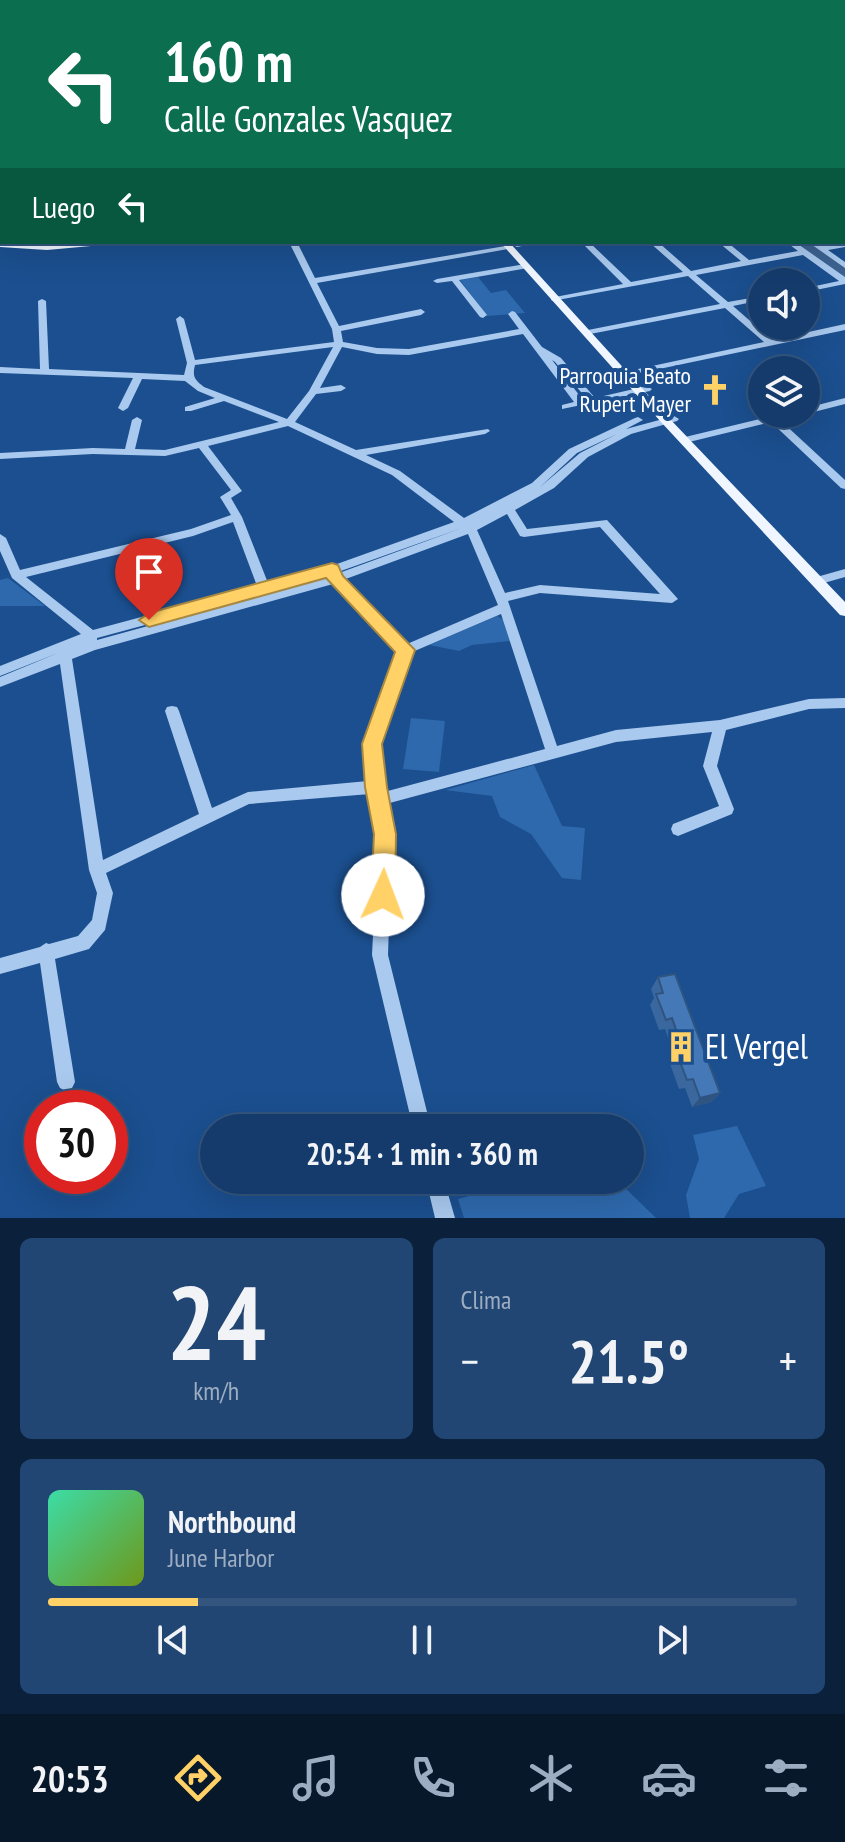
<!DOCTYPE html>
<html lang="es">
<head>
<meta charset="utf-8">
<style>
  :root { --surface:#143b6b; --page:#214673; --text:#f1f3f6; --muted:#9dadc1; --line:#33557e; --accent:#ffd166 }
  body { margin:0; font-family:"PT Sans Narrow",sans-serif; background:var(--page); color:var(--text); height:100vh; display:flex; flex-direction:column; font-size:30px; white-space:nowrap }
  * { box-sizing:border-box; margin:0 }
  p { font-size:26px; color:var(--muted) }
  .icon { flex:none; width:44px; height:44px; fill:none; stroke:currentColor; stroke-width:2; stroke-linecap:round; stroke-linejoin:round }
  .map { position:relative; height:1218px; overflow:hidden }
  .side { display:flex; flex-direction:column; gap:20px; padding:20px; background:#0b203b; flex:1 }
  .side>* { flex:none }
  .banner { position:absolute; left:0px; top:0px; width:846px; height:244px; box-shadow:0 8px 32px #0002,0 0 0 2px var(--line); background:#0b6e4f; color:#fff; overflow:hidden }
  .controls { position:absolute; left:748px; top:268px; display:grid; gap:16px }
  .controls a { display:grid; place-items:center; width:72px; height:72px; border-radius:50%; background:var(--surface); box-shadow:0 8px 32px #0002,0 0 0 2px var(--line); font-size:40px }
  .speed { position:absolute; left:24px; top:1090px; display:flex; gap:16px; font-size:40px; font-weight:700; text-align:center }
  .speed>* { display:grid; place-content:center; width:104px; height:104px; border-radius:50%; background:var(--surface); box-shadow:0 8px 32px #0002,0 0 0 2px var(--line); line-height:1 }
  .speed .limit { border:12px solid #d22; background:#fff; color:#111 }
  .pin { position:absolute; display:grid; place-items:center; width:68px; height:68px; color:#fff; margin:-82px -34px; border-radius:50% 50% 50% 0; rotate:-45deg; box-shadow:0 0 8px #0007 }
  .pin .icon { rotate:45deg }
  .me { position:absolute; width:88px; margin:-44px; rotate:2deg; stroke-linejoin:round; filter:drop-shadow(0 0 6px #0008) }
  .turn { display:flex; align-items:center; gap:28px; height:168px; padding:0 32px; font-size:36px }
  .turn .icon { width:104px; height:104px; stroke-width:2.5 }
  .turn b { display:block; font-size:56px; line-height:68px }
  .then { display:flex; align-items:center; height:76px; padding:0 32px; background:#0003; gap:16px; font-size:30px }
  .big { font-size:60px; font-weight:700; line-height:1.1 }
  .side .card { flex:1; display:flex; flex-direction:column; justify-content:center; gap:12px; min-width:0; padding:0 28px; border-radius:12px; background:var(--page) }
  .side .dial { align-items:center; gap:0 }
  .dial b { font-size:104px; line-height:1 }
  .song { display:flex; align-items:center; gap:24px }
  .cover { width:96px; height:96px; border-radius:12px; background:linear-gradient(135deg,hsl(160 70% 55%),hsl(80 70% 35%)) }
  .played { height:8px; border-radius:4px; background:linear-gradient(90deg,var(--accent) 20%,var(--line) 20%) }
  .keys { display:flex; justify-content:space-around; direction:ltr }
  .heat { display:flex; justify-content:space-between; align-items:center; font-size:44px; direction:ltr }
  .side .tiles { flex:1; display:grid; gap:20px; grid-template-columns:1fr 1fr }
  .card:last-child { grid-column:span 2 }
  .trip { position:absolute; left:200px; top:1114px; width:444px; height:80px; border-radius:40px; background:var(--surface); box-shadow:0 8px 32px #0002,0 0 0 2px var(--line); font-weight:700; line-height:80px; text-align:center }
  .menu { display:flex; height:128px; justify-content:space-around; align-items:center; background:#08182b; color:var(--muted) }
  .menu .icon { width:56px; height:56px }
  .menu .active { color:var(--accent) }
  .menu b { font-size:36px; color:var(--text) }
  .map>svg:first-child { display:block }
  .green { fill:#2e69ad }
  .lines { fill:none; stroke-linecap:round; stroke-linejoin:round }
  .river { fill:#3c6290; fill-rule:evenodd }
  .minor { fill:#a9c9ee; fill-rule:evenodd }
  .major { fill:#f0f6ff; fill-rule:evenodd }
  .wall { fill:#3a679d }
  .shaded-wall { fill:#305480 }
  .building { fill:#4478b7; stroke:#305480; stroke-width:2 }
  .route { fill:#ffd166; stroke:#a68842; stroke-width:2 }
  .labels { text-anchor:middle; stroke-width:8; stroke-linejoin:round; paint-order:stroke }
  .far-poi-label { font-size:24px; fill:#fff; stroke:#1b4f8f; text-anchor:end }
  .near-poi-label { font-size:34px; fill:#fff; stroke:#1b4f8f; text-anchor:start }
</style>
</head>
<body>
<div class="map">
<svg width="845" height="1218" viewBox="0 0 845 1218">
  <rect width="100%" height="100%" fill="#1b4f8f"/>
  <g class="green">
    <polygon points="478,277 491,293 506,290 525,313 487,316 460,280"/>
    <polygon points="8,578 45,606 0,606 0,580"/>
    <polygon points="497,616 504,620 510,641 472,645 459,651 429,645"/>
    <polygon points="411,718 445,721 439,772 403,769"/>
    <polygon points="534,765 562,826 585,828 581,880 562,878 531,834 500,817 492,796 445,790"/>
    <polygon points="737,1126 766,1186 739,1194 724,1218 690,1218 686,1195 699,1159 693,1135"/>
    <polygon points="528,1180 617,1180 656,1218 464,1218 458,1199"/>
  </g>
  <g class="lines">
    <g class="river">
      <polygon points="334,0 355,0 358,2 337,2"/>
      <polygon points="794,242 808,242 845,267 845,277"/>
    </g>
    <g class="minor">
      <polygon points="174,0 178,0 179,2 175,2"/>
      <rect x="632" y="0" width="4" height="2"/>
      <rect x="844" y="23" width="1" height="2"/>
      <rect x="0" y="41" width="2" height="4"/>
      <rect x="844" y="121" width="1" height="4"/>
      <rect x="0" y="163" width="2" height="4"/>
      <rect x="844" y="173" width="1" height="4"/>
      <rect x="844" y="198" width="1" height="4"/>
      <rect x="844" y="218" width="1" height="5"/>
      <path d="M289,242h8l18,36 196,-33 1,2 -4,2 -191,34 22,43 82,-17 4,3 -4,3 -80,16 2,11 34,6 32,1 110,-20 -11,-15 4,-3 3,1 27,35 19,11 34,40 52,-12 5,3 -2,2 -88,18v-4l12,-3 -51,-68 -114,21 -32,-1 -35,-7 -22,41 21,-3 5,3 -5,3 -25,3 -21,28 61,28 132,-21 2,2 -5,3 -119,21 34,16 64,47 68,-35 37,-34 66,-31 3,-1 5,3 -17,9 48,-13 5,3 -2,2 -46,13 -43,23 -34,31 -39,22 12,19 80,-9 71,79 -6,4 -132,-10 -32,8 49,145 59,-16 104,-10 89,-21 36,-1v10l-36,1 -83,21 -9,36 17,43 -2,5 -54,22 -5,-2 -2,-5 2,-5 46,-18 -16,-40 9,-34 -96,10 -230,62 6,30 -4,121 43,173h-18l-41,-173 6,-121 -8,-40 -121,10 -143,69 7,20 -8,37 -16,19 -34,10 20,123 -3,6 -6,3 -6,-3 -3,-6 -17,-119 -40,11v-16l40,-11 6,-4 3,1 29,-8 14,-16 5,-27 -8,-23 -29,-206 -60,23v-10l58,-24 -58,23v-10l81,-32 -69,-56 -12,-27v-17l6,4 14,32 171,-41 40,-14 -11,-18 11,-7 -32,-42 -34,8 -72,-2 -93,5v-6l93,-5 32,1 7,-29 5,-3 5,3 -7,29 30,1 114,-28 -55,-21 -33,10h-6v-4l30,-9 -17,-7 -13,-10 -43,-2 -14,29 -5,3 -5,-3 15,-30 -133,-5v-6l40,2 -2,-68 4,-2 4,2 3,68 135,6 3,-12 -11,-44 4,-3 4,3 11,41 139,-18 -2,-13zM333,347l-24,44 -22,28 -83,-32c-9,-7 -12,-10 -9,-22zM552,360l3,2 32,37 -4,1zM288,426l104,49 62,47 -131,47 -55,14 -26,-66 -11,-19 11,-7 -34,-45zM617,434l-37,19 -40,34 37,-34zM507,514l13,22 4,1 76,-10 60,67 -120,-9 -35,8 -28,-63zM233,522l24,64 -164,44 -67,-53 167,-41zM462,528l-123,45 -1,-1zM468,534l30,71 -91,39 -64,-64zM328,576v1l-57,15v-1zM333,584l65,67 -33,93 3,37 -120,11 -36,16 -33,-97 -2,-4 -5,-1 -5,1 -2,4 34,103 -96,46 -31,-201 23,-9zM260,594l1,1 -164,45v-2zM501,614l44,135 -161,43 -5,-48 31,-91z"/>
      <polygon points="522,242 542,242 517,247 513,245"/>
      <polygon points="581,242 589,242 631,282 683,272 649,242 658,242 691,271 741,261 718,242 727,242 749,260 798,251 786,242 795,242 845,277 845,284 806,292 806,288 839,281 803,255 696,275 728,302 762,296 762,300 733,306 772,340 845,324 845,330 621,377 619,375 624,372 764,342 725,308 585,335 585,331 588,330 720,304 688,276 552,301 551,299 555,297 623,284"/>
      <polygon points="808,242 817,242 823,246 845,243 845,247 828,250 845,262 845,268"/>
      <polygon points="525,264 529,266 528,268 459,280 487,315 483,318 480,317 452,281 437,283 433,281 437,279"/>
      <polygon points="845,398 845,404 806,414 806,408"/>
      <polygon points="781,414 798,414 780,420 845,480 845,489 841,488 771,422 685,443 680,440 681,438"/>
      <polygon points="845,569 845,577 817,585 811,581 813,578"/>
      <polygon points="426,1180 444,1180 455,1218 435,1218"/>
    </g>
    <g class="major">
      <rect x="844" y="101" width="1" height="4"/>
      <polygon points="0,241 47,244 106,242 102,245 47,250 0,247"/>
      <polygon points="500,242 509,242 669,418 845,602 845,616 840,615 661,422"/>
    </g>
  </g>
  <polygon class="wall" points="658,977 720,1093 711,1102 692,1107 685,1088 679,1089 670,1064 675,1058 665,1029 659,1030 650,1005 654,998 651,989"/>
  <polygon class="shaded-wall" points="720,1093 711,1102 692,1107 700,1098"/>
  <polygon class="building" points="675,974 720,1093 700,1098 693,1079 687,1080 677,1054 684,1053 672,1018 666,1020 656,994 663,993 658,977"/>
  <polygon class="route" points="332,563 338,565 343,576 415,650 382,744 387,787 396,834 395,895 391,903 383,906 374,903 371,895 374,834 365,787 362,744 395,652 326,578 149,627 139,620 149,613"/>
  <defs>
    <symbol id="church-bare" viewBox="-9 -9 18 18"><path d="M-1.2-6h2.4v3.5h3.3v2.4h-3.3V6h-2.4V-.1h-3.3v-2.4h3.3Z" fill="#ffd166" stroke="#1b4f8f" stroke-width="2.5" paint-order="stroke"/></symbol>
    <symbol id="building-bare" viewBox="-9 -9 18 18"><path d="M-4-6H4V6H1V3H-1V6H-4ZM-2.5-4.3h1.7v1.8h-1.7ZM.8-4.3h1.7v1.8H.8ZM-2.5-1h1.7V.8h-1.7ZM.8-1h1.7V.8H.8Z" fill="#ffd166" stroke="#1b4f8f" stroke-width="2.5" paint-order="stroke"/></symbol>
  </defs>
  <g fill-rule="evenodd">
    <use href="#church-bare" x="693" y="368" width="44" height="44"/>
    <use href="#building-bare" x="659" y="1025" width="44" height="44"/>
  </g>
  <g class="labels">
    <g class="far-poi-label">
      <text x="691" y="384">Parroquia Beato<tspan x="691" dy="28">Rupert Mayer</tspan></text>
    </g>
    <g class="near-poi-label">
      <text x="705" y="1059">El Vergel</text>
    </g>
  </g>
</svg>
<div class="controls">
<a><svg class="icon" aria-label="sound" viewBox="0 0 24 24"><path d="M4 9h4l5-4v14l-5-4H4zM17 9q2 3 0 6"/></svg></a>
<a><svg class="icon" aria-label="layers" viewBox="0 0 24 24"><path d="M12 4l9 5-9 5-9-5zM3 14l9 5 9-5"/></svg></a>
</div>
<div class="speed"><div class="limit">30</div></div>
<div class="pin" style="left:149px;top:620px;background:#d93025"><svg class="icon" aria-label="arrive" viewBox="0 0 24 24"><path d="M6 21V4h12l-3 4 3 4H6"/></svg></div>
<svg class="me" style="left:383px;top:895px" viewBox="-20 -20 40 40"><circle r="19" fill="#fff"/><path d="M0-13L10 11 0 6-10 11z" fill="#ffd166"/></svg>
<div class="trip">20:54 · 1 min · 360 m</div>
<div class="banner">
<div class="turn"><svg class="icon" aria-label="left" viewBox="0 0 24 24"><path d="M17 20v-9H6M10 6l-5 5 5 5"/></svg><div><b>160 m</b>Calle Gonzales Vasquez</div></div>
<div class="then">Luego<svg class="icon" aria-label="left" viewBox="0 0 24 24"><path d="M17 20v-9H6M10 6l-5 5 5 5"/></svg></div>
</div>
</div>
<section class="side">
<div class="tiles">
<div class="card dial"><b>24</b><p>km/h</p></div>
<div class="card"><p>Clima</p>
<div class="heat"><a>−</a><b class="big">21.5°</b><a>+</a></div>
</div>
<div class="card">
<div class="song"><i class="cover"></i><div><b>Northbound</b><p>June Harbor</p></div></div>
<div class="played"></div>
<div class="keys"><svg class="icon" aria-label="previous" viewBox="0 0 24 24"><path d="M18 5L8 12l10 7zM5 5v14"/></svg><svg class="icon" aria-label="pause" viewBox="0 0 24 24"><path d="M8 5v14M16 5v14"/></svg><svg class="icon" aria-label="next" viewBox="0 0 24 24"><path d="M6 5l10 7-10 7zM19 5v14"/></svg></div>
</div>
</div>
</section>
<nav class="menu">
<b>20:53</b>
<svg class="icon active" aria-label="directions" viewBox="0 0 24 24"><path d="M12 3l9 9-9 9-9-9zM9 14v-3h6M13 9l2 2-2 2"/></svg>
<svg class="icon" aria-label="music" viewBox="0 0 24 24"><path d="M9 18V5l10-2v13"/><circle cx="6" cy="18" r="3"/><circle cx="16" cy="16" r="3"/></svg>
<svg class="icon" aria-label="phone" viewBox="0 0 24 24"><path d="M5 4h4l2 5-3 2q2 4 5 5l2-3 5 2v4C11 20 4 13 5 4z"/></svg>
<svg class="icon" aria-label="climate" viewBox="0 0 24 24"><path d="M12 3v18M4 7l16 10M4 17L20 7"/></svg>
<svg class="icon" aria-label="car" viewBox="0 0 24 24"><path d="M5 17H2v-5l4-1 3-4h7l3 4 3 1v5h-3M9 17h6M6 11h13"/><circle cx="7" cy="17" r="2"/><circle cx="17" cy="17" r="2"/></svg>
<svg class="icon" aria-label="filters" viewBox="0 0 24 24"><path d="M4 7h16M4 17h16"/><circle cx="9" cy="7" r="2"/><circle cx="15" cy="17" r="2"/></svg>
</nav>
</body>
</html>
